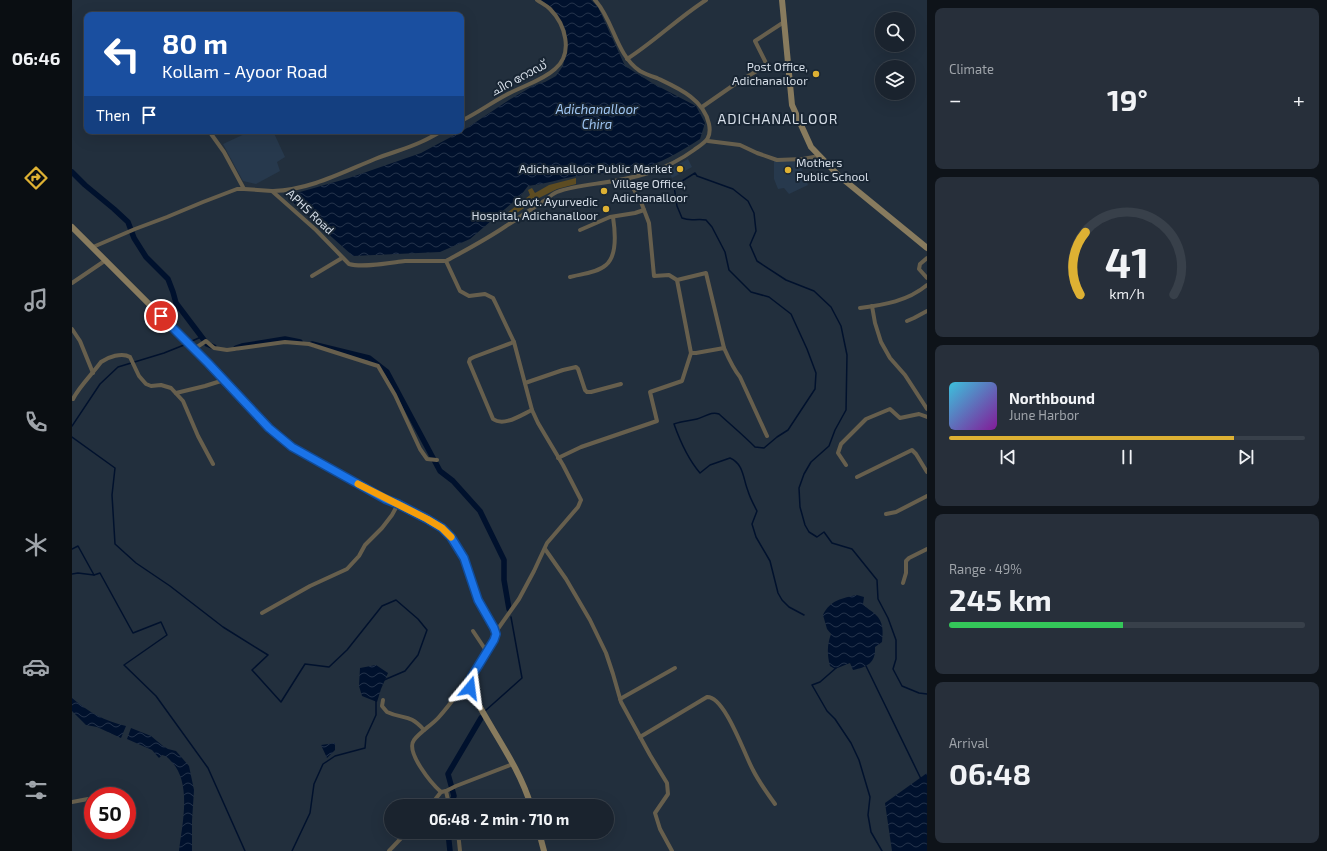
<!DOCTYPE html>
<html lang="en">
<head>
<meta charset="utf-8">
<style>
  :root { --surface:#1a232e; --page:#272f3a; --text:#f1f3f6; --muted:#9fa4aa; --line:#38404a; --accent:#deb133 }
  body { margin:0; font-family:"Exo 2","Noto Sans Malayalam",sans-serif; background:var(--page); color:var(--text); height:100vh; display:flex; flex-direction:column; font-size:15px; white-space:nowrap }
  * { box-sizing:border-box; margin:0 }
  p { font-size:13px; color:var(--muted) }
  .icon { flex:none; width:22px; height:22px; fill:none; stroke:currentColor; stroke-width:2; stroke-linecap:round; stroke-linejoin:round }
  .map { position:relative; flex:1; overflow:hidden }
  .sheet { display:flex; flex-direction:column; gap:8px; padding:8px; background:#0e1319; width:400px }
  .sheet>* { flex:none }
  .hud { position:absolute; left:12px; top:12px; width:380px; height:122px; border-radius:8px; box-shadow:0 4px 16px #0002,0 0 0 1px var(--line); background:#1a4fa0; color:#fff; overflow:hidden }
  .fabs { position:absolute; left:803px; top:12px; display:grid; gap:8px }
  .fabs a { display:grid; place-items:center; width:40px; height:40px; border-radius:50%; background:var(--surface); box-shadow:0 4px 16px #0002,0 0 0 1px var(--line); font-size:20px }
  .speed { position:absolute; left:12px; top:787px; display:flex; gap:8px; font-size:20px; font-weight:700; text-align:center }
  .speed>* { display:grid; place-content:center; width:52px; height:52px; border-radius:50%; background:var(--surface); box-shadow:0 4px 16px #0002,0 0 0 1px var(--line); line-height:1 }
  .speed .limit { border:6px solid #d22; background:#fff; color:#111 }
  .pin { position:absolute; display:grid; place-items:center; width:34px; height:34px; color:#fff; margin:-17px; border:2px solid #fff; border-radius:50%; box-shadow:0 1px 4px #0007 }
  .me { position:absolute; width:44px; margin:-22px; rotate:16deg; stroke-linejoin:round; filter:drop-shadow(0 0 3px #0008) }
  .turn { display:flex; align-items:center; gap:14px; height:84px; padding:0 12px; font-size:18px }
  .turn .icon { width:52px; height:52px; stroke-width:2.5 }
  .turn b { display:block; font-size:28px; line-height:34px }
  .then { display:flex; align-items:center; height:38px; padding:0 12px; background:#0003; gap:8px; font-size:15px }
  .big { font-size:30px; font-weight:700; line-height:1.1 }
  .sheet .card { flex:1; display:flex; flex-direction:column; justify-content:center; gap:6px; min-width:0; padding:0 14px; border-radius:8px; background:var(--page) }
  .sheet .dial { align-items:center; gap:0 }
  .dial svg { height:104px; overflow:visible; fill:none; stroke:var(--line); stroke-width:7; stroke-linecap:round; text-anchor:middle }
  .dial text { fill:var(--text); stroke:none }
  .song { display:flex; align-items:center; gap:12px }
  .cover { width:48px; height:48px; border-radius:6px; background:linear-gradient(135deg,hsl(190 70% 55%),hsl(290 70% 35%)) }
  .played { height:4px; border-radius:2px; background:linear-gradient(90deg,var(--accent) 80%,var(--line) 80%) }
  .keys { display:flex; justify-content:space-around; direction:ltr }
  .heat { display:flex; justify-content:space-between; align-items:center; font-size:22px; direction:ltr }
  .charge { height:6px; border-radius:3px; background:linear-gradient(90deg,#34c759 49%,var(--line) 0) }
  .trip { position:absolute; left:312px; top:799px; width:230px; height:40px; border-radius:20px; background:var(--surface); box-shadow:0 4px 16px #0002,0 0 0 1px var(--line); font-weight:700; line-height:40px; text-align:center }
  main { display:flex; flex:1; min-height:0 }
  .tabs { display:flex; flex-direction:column; width:72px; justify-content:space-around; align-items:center; background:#0a0e12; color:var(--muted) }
  .tabs .icon { width:28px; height:28px }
  .tabs .current { color:var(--accent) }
  .tabs b { font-size:18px; color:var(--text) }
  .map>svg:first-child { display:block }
  .built { fill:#27394d }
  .green { fill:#5d4c22 }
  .water { fill:url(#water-waves) }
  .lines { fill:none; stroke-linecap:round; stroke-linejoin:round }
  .stream { stroke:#00112d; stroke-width:1.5 }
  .canal { stroke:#00112d; stroke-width:5.5 }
  .street { stroke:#675f4d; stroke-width:4 }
  .secondary { stroke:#887b5e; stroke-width:6 }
  .route-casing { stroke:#114b97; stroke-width:10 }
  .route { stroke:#1a73e8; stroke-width:7 }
  .slow { stroke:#f59e0b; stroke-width:7 }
  .poi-dot { fill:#deb133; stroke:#182533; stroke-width:1.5 }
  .labels { text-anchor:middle; stroke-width:4; stroke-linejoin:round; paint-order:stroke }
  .poi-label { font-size:12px; fill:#d5dde7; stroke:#182533; text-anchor:end }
  .street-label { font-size:12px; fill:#d5dde7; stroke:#182533 }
  .water-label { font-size:13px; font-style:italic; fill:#9fc6f3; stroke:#182533 }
  .quarter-label { font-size:14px; letter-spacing:1px; fill:#d5dde7; stroke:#182533 }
</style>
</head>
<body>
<main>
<nav class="tabs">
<b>06:46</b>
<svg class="icon current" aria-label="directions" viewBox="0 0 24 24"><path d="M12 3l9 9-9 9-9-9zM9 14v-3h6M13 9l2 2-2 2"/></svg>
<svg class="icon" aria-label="music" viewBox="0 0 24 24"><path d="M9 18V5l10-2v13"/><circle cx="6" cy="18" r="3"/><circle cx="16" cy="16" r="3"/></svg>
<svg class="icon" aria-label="phone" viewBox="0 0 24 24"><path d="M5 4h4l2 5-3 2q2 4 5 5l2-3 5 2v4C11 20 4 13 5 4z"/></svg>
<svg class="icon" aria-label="climate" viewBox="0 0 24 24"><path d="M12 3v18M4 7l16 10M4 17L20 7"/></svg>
<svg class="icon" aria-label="car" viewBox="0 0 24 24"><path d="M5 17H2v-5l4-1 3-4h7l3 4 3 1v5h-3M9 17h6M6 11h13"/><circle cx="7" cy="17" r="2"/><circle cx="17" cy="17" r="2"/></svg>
<svg class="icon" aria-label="filters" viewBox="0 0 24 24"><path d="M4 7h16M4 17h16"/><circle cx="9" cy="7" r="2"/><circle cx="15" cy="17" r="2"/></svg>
</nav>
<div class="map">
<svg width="855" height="851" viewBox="0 0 855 851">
  <defs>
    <pattern id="water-waves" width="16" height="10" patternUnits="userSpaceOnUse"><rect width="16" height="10" fill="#00112d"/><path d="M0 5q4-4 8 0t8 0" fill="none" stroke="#24334b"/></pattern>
  </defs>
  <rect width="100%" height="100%" fill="#222f3d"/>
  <g class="built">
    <polygon points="179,131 201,131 213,157 205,162 208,171 184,184 171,181 151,144"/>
    <polygon points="616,159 620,167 600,178 596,170"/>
    <polygon points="726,160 736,185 717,194 712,188 706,189 702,179 702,161"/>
  </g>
  <polygon class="green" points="504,178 504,184 485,189 467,198 433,221 430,217 458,195 456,190 460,188 463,193 477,185"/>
  <g class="water">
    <path d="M469,0h50l7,7 27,59 27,17 44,23 9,17 -5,16c-15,10 -34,21 -51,27 -23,7 -49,6 -73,10 -16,3 -31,8 -48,10l-7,9 -16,14 -35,30 -30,13 -87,4 -65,-58 5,-4 56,-16 72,-25 43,-23 45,-30 24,-14 12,-4 11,-6 7,-10 4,-20 -1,-15 -14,-23z"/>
    <path d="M785,595l7,2 -1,7c4,5 8,6 12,10 9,8 8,18 7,28l-7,5c1,16 -8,20 -22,23l-3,-7 -15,6 -5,-3c-3,-12 -3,-21 1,-32l-4,-5 -4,-14c7,-15 20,-17 34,-20z"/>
    <polygon points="304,665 316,673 309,689 305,702 290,696 287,686 288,668"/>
    <path d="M0,698c16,14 33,23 54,28l-5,12 -24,-11 -11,-2 -14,-14z"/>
    <path d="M59,728l20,8 12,10 5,3 8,2 13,15 5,24 -2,31v30h-13c3,-26 13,-67 -7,-89 -3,-3 -5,-6 -10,-7l-3,3 -7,-8 -25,-11z"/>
    <polygon points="263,743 263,750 255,758 249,745"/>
    <polygon points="855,773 855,851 820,851 813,803"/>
  </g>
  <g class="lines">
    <g class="stream">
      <polyline points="120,341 129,337"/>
      <polyline points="0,426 28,384 46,367 92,353 112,345"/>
      <polyline points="0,437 43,468 40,495 43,544 64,563 98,586 151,627 196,655 180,670 209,702 233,664 257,667 275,650 310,606 324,600 346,619 355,630 346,655 333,671 312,680"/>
      <polyline points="0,549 6,546 22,575 28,573 61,633 89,622 95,635 52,665 84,696 136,768 173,851"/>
      <polyline points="0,574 6,573 22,575"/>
      <path d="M732,615l-15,-8 -7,-7 -4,-7 -8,-32 -14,-24 -4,-13 5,-13c-3,-6 -7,-13 -9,-20 -5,-12 -4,-27 -18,-33l-20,7 -10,8c-12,-14 -20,-32 -26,-49 8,-3 15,-3 23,-5 8,-2 14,-8 22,-5 12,11 24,21 36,33l9,1 13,-11 11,-7 27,-41 1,-16 -9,-24 -16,-35 -22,-17 -18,-5 -22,-22 -4,-18 -13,-25 -6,-7c-11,-2 -14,2 -24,-2l-5,-12 -3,-20 21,-13 2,3 36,13 15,12 6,12 2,18 -6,14 7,16 29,19 28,11 17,16 10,19 6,29 -1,55 -11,20 -6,16 -18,16 -7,12 -5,14 1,19 5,18 4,7 8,5 7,-5 8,11 20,6 25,31 1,19 10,19 8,22v19l-3,10 9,17 17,7 8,1"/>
      <polyline points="794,666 849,779"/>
      <polyline points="764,668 748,682 740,685 755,711 763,719 779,743 787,760 798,797 796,815 799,832 810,851"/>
      <polyline points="413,711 450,678 439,617"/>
      <polyline points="220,851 238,813 242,784 251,764 263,756 293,748 294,737 304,715 304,701"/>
    </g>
    <g class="canal">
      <polyline points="0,172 13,185 42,209 56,222 62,238 74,257 96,279 101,292 104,303 135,344 142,347"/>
      <polyline points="240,344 297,358 315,372 368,471 381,481 408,511 432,560 432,580 437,609"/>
      <polyline points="164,348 170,346 213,339 228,342"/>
      <polyline points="378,806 382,796 376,774 409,718"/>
      <polyline points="376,832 378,851"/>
    </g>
    <g class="street">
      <path d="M555,59c28,-18 51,-41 79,-59"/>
      <polyline points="630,107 666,82 695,65 683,41 712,22"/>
      <path d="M389,121c16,-8 30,-18 45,-26 16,-9 36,-14 49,-26 19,-16 10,-45 -5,-60 -4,-4 -9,-6 -13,-9"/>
      <polyline points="137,131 152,152 172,189"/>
      <polyline points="636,141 668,145 685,153 705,160 731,159 747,156"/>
      <path d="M556,179l13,23 8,21 5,53 15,-1 8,5 14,73h5l28,-5c4,9 10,22 16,29l27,59"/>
      <path d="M201,191c36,-1 68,-18 102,-32 15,-6 31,-10 46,-17 7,-3 14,-7 21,-11"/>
      <polyline points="508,230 538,217 563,213 572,210"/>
      <path d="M21,247l42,-18 32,-12 36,-15 34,-13h7l28,2 44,39 33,34c14,4 40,-1 56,-3 13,0 27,0 41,0"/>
      <polyline points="855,258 848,264 847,269 855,278"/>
      <polyline points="240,276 270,258"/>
      <path d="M498,277c11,-3 27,-4 36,-12 12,-10 9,-35 7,-48"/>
      <polyline points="605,280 634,273 652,348"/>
      <polyline points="0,283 34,260"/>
      <polyline points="800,306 803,323 809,342 818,358 833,375 855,409"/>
      <path d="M788,308c24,-3 48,-7 67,-23"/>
      <polyline points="835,321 842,318 855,311"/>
      <polyline points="0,329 8,341 21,373"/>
      <path d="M442,342l-40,15 -4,2 -1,3 24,57c11,8 28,-4 39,-9"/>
      <polyline points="122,349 134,341 142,348 155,350 213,342 237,344 306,366 323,395 348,449 355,459 365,460"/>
      <polyline points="453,383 491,370 504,367 506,369 513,390 515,392 519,392 549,384"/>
      <polyline points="104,393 133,386 152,380"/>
      <path d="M1,399c6,-12 20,-26 28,-37 7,-5 21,-10 29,-5l9,19 7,8 5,2 10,-1 10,3 12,13 15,35 15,28"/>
      <polyline points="486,458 509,447 585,421 578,392 610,381 619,353"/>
      <polyline points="774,465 766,453 769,444 794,419 818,409 828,418 847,414 855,417"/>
      <polyline points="785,477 840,450 844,454 855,472"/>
      <polyline points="814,514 824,512 855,496"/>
      <polyline points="473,549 494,579 518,620 534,653 541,674 549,702 578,755 595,783 596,794 583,813 588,829 600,851"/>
      <polyline points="831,583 834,573 834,561 837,558 855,549"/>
      <polyline points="190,613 238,586 275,569 287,556 293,545 310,528 320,515 326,504"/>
      <polyline points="401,631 415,652"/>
      <path d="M423,633l24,-34 15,-28 13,-28 31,-36 3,-7 -18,-35 -25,-42 -6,-13 -18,-68 -18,-38 -3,-6 -8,-4 -16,2 -9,-5 -14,-30c20,-11 41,-22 60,-35 13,-8 25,-17 38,-25 4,-3 8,-7 13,-9 13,-5 30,-7 44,-9 35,-5 64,-12 93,-33 11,-8 18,-11 15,-26 -5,-25 -31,-36 -52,-46 -6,-2 -12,-4 -17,-7 -24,-16 -26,-50 -45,-71"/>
      <path d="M397,681c-11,11 -19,24 -30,36 -7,8 -18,14 -25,23 -9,12 18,44 27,52l5,-1 10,-5 57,-22"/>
      <polyline points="548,699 603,668"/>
      <path d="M311,700l-1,6 5,6c17,8 22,1 37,18"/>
      <path d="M568,737l67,-40c18,-1 38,59 46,73 6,12 14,23 22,34"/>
      <polyline points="374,791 376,800 379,806"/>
      <polyline points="0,802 16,799"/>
      <polyline points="358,806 369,792"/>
      <polyline points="386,832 388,851"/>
      <polyline points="317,851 335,832"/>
    </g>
    <g class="secondary">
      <polyline points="710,0 720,105 739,147 766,175 855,248"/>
      <path d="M0,227l136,136 61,65 23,19 93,52 42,20 14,9 10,9 13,21 14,42 16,28 2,6 -2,6 -25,41 1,7c19,40 48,75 61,118"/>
      <polyline points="467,832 472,851"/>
    </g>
  </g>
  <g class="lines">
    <defs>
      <polyline id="route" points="89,316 136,363 197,428 220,447 313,499 326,504 355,519 370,528 379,537 392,558 406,600 422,628 424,634 422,640 397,681 398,688"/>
    </defs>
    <use href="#route" class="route-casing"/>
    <use href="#route" class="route"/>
    <polyline class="slow" points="286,484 355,519 370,528 379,537"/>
  </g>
  <g class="poi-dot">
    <circle cx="744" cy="74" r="4"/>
    <circle cx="608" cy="169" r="4"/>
    <circle cx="716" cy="170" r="4"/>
    <circle cx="532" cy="191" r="4"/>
    <circle cx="534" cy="209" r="4"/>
  </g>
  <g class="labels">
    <g class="poi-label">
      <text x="736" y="71">Post Office,<tspan x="736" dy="14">Adichanalloor</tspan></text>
      <text x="724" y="167" text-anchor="start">Mothers<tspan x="724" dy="14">Public School</tspan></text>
      <text x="600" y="173">Adichanalloor Public Market</text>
      <text x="540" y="188" text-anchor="start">Village Office,<tspan x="540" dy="14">Adichanalloor</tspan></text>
      <text x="526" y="206">Govt. Ayurvedic<tspan x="526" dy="14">Hospital, Adichanalloor</tspan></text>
    </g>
    <g class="street-label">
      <text transform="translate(447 78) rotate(-28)" y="4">ചിറ റോഡ്</text>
      <text transform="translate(238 212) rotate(43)" y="4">APHS Road</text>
    </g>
    <g class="water-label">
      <text x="525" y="114">Adichanalloor<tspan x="525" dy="15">Chira</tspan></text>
    </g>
    <g class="quarter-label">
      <text x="706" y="124">ADICHANALLOOR</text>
    </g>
  </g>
</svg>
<div class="fabs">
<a><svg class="icon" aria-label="search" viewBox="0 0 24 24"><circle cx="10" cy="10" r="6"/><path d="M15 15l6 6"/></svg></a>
<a><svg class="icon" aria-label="layers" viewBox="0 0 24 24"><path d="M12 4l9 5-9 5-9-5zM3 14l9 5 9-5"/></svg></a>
</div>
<div class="speed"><div class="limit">50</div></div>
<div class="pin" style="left:89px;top:316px;background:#d93025"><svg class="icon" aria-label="arrive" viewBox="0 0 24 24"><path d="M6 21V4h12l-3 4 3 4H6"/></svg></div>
<svg class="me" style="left:398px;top:688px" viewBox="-20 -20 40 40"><path d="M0-17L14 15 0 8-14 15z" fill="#1a73e8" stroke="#fff" stroke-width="4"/></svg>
<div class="trip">06:48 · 2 min · 710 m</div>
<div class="hud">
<div class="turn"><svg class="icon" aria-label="left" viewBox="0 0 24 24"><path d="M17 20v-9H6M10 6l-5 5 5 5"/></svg><div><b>80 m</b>Kollam - Ayoor Road</div></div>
<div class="then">Then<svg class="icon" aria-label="arrive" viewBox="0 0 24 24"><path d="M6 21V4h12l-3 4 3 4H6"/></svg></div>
</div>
</div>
<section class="sheet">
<div class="card"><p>Climate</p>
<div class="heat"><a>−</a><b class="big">19°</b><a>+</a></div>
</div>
<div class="card dial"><svg viewBox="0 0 100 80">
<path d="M14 69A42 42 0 1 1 86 69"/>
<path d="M14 69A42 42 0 0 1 18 21" stroke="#deb133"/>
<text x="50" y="56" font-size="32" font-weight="700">41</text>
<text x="50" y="72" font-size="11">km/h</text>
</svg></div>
<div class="card">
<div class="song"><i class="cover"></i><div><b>Northbound</b><p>June Harbor</p></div></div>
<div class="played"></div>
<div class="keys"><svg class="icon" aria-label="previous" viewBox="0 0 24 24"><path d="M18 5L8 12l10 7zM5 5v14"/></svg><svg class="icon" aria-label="pause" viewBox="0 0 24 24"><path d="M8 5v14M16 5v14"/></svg><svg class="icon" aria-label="next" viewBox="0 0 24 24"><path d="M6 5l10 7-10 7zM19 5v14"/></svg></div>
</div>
<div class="card"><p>Range · 49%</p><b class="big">245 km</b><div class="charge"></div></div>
<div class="card"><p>Arrival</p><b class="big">06:48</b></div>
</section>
</main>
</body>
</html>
